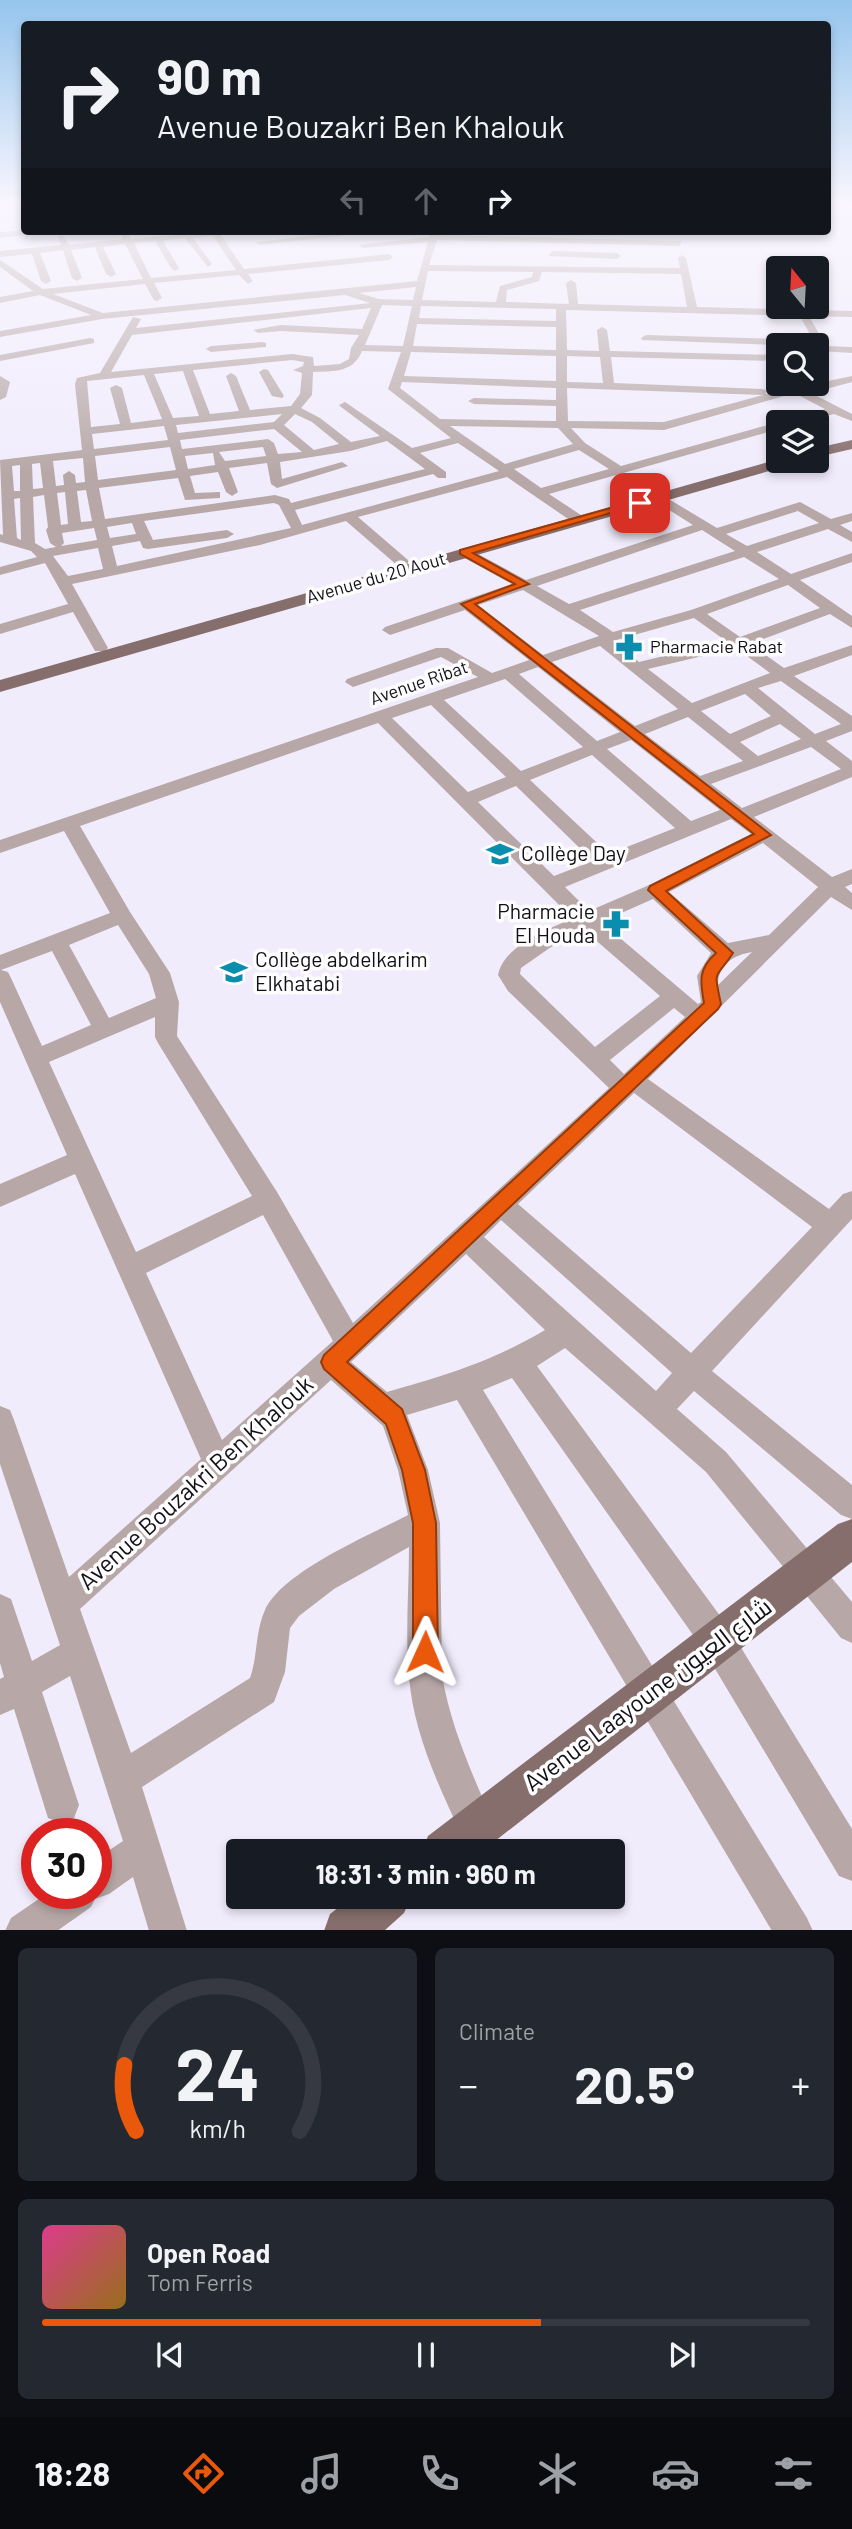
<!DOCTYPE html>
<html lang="en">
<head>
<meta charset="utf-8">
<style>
  :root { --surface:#171b24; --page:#242831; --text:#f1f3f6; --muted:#9ea1a6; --line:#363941; --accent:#ea580c }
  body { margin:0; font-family:Barlow,Cairo,sans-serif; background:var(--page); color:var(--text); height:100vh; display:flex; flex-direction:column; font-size:26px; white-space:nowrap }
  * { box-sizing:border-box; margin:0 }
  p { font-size:23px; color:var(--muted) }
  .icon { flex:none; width:38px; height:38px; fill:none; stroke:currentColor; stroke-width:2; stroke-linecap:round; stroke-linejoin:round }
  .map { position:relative; height:1930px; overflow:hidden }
  .side { display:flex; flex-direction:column; gap:18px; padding:18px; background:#0d0f14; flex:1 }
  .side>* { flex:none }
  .top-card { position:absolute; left:21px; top:21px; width:810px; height:214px; border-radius:7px; box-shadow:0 4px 10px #0003; background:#171b24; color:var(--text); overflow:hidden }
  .needle { width:46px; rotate:342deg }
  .buttons { position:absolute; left:766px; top:256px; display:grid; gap:14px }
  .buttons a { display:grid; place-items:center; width:63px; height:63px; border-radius:7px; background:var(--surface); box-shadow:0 4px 10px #0003; font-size:35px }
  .speed { position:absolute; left:21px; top:1818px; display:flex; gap:14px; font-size:35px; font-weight:700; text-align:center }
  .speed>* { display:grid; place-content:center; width:91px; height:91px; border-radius:50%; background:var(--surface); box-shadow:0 4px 10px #0003; line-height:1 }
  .speed .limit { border:10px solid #d22; background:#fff; color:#111 }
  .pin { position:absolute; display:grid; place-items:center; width:60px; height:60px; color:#fff; margin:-30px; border-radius:14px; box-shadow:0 4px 10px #0006 }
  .me { position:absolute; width:77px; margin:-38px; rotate:1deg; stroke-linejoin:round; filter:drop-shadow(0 0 5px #0008) }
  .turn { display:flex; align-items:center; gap:24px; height:147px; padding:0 21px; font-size:32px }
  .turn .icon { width:91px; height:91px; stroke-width:2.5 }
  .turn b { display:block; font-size:49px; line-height:60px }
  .lanes { display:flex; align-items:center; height:66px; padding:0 21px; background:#0003; justify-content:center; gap:35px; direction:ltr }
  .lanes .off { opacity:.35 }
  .big { font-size:52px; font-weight:700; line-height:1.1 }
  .side .widget { flex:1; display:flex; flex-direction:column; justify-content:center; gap:10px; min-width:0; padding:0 24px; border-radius:10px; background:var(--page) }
  .side .dial { align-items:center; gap:0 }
  .dial svg { height:182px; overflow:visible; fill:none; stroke:var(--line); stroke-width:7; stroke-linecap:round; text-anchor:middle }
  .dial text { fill:var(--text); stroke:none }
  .song { display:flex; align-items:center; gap:21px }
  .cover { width:84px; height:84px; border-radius:10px; background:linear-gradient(135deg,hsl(330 70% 55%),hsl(40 70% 35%)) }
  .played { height:7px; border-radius:4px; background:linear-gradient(90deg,var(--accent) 65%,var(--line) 65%) }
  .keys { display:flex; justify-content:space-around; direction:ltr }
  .heat { display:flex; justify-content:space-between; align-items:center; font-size:38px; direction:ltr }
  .side .tiles { flex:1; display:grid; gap:18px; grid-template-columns:1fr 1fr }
  .widget:last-child { grid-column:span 2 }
  .trip { position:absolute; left:226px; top:1839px; width:399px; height:70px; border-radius:7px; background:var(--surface); box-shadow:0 4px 10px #0003; font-weight:700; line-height:70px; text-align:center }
  .tab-bar { display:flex; height:112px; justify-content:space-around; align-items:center; background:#090b0e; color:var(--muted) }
  .tab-bar .icon { width:49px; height:49px }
  .tab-bar .selected { color:var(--accent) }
  .tab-bar b { font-size:32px; color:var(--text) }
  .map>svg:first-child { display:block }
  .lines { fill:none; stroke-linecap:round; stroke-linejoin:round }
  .stream { stroke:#b9def5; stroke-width:2 }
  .minor { fill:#b7a8a7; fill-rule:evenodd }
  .major { fill:#866e6c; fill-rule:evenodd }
  .route { fill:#ea580c; stroke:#983908; stroke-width:2 }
  .labels { text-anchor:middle; stroke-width:7; stroke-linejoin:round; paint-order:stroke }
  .far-street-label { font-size:18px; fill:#120f18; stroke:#fdfdfd }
  .far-poi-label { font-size:18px; fill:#120f18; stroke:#fdfdfd; text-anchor:start }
  .poi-label { font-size:21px; fill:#120f18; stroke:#fdfdfd; text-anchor:start }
  .near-street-label { font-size:24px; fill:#120f18; stroke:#fdfdfd }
</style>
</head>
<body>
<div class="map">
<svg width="852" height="1931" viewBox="0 0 852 1931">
  <rect width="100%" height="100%" fill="#f1ecfc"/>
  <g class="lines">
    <polyline class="stream" points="0,218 24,215"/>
    <g class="minor">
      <polygon points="24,230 24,231 53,231 0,238 0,232"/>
      <path d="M119,231h8l4,8 87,-8 26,38 145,-15 4,3 -4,3 -141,14 5,7 -5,3 -9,-9 -85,8 8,15 -5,3 -3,-1 -9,-16 -92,10 50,19 314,-32 11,-39 -65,6 -4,-3 70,-8 3,-6h8l-1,4 243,6 -3,5 -242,-6 -8,25 251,3 -2,-10 4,-3 4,3 11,49 155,4v6l-43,-1 17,30 26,1v6l-33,-2 -19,-35 -234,-6 1,40 32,1 -2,-21 5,-3 5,3 3,21 169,4v6l-168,-4 3,26 148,6 4,1v4l86,-18v6l-41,11 41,21v7l-18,-7 -29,8h-20l40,-13 -27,-14 -14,1 -120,34 -93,-2 14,15 36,23 154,-43 5,-1 -1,7 -230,65 35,23v6h-10l-67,-46 -149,40 50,43v6h-10l-52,-45 -86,24 -188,39 36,64 -3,3h-10l-22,-39 -73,22v-10l68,-20 -23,-41 -45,12v-8l37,-10 -6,-6 -31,-9v-8l3,1 -3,-75 82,-10 -7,-66 2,-6 23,-5 33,-56 8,2 -5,9 234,-25 -25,-8 -243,24 -102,18v-6l91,-16 -51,-20 -40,8v-6l33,-6 -33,-24v-7l43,29 100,-10 -18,-35 -22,3 13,27 -5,3 -5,-3 -11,-27 -24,3 11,28 -5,3 -5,-3 -9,-28 -23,3 11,28 -5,3 -5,-3 -9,-27 -32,3v-6l61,-6 -3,-8 4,-3 7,11 54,-6zM213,236l23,34 -85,8 -17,-35 21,-2 16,27 4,3 4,-3 -16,-27 22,-3 23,29 4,-3 -19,-26zM428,271l105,1 -1,5 -32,9 -4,16 -74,-2zM542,272l139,2 6,33 -109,-3 -2,-21 -5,-3 -5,3 3,21 -63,-2 1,-12 32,-9zM416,287l-3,13 -34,-1 -20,-6zM382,305l30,1 -9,40 -38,-1zM421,306l135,3v12l-137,-3zM371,308l-9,21 -81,-4 -28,5 5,3 23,-2 78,4 -8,13 -2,11 -9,5 -26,2 -1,-9 -21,-3 -181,18 21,-37zM417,324l139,3v23l-143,-4zM362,351l39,1 -13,37 63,49 -39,10 -67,-46 -6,3 2,2 39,29 -29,6 -31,-24 -19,-10 11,-13 1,-23c21,-1 40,1 49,-21zM411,352l145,4v25l-152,-5zM567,356l33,1 3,26 -36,-1zM292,360l12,2 -1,4 -10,4 9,3 -2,21 -9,12 -41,4 -14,-34 -5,-3 -5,3 13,35 -29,3 -17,-44zM183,371l16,45 -26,2 -19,-44zM144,375l18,44 -31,4 -9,-35 -6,-3 -6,3 10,36 -29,3 -4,-46zM402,382l154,6v12l-82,-2 -6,3 6,3 82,2v15l-116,-2 -40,-31zM567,388l196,7 -99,27 -96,-1zM282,414l-8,8 -96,11 -2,-8zM295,414l17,8 27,22 -25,6 -30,-25zM164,426l4,14 -74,9 -2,-15zM450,426l108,2 15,16 -68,20zM274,429l28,23 -24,2 -4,-11 -6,-4 -86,10 -2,-9zM387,441l38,28 -134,34 -2,-4 -14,-4 -170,24 -6,-31 79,-10 7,22 35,-2v-6l-25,1 -5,-17 28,-4 8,20 6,4 6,-4 -9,-24 38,-5 4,21 6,4 71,-22 -6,-4 -60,17 -2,-17 70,-11zM458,443l41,28 -197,54 -7,-15 138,-36 5,4h8v-6l-26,-19zM170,447l6,23 -78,10 -3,-24zM263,447l3,9 -41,5 -6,-9zM579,450l30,19 -68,19 -27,-19zM213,453l2,12 -27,4 -3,-13zM83,458l2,24 -9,1 -1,-8 -6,-4 -6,4 1,10 -8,1 -3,-25zM40,463l3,25 -10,1 -1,-25zM20,465v26h-6l-2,-25zM86,490l6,31 -11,1 -4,-31zM65,492l3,32 -7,1 -4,-32zM44,495l4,32 -2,3 4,13 6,4 -11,2 -10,-6 -2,-46zM20,498l1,42 -4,-2 -3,-39zM274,503l5,2 12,23 -174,38 -5,-20 28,-5 3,7 5,1 79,-11 7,-4 -7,-4 -74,10 -9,-19zM132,523l4,11 -26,4 -3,-11zM94,528l3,12 -36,6 3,-3 -2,-10zM98,548l5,21 -35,7 -15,-20z"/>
      <polygon points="351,231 382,231 260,245 256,242"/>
      <polygon points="552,251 617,253 621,256 617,259 549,256"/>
      <polygon points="646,335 778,339 783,342 778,345 642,340 641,338"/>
      <polygon points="90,338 94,339 94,343 0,361 0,355"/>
      <polygon points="262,342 266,343 266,347 211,352 206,349 211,346"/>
      <polygon points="264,369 268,370 284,396 282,398 272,396 259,372"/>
      <polygon points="0,376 10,382 6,397 0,400"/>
      <path d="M652,489l65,39 83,-26 31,17 21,-6v8l-12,4 12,7v10l-24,-13 -71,23 34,22 61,-21v9l-52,18 52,36v12l-22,-14 -80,30 34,24 68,-23v10l-58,21 58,40v15l-26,10 26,20v16l-98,40 78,60 20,-8v15l-7,3 7,6v17l-21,-13 -183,182 181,130 14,-15 9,-3v28l-140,152 140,114v34l-11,-4 -147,-124 -17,18 49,43 126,150v41l-11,-5 -135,-166 -141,-124 -28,18 192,262 123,201v52l-13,-5 -134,-224 -193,-274 -29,12 324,528 6,13h-41l-315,-531 -50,15 21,55 12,53 2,152c9,54 31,100 52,150l-5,13 -13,5 -13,-5c-24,-51 -50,-106 -54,-162 -4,-42 0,-86 0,-129l-75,42 -35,27 -9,12 -5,44 -11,30 -132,85 45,144h-38l-16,-54 -24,17 -14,5 -4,8 -34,24h-52l6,-13 35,-24h50v-35l27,-18 -53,-165 -28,16 37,113 -5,13 -13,5 -13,-5 -34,-109 -14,6v-36l4,-2 -4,-14v-69l11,5 21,62 28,-16 -60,-181v-58l10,4 4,10 55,157 132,-118 -126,-285 -75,33v-23l67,-29 -67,-153v-47l110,-42 -46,-82 -64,22v-13l478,-163 -37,-20 -82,28 -6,2 -8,-5 2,-3 89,-31h12l44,25 37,-13 -64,-50 -75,25 -8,-5 3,-3 127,-43 -53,-29v-6h10l57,31 167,-55 -46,-29 -1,-3zM798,511l21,12 -72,23 -21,-12zM702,530l33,21 -166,53 -32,-18zM744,557l35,22 -88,31 -78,22 -33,-22zM788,585l32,23 -80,29 -33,-23zM523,590l76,46 -56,19 -65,-50zM694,618l32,23 -87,21 -26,-21zM600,646l78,63 -43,17 -83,-64zM736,648l34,25 -78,30 -44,-34zM538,667l82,65 -23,9 -78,-67zM505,679l78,68 -62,24 -77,-71zM781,681l60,43 -26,10 -57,-46zM745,694l26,22 -41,18 -29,-23zM431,705l75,72 -38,15 -76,-74zM688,717l55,44 -43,15 -55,-42zM378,723l194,195c-25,13 -68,27 -74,57l10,16 101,97 -256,235 -76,-131 -100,-156 2,-34 -9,-29 -40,-61 -50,-86zM780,724l21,15 -43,17 -18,-14zM631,740l89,70 -29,11 -84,-72zM811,747l30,22 -99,39 -31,-24zM592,755l83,73 -66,26 -79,-74zM516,786l77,75 -39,15 -76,-74zM731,819l20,15 -104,52 -58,25 -24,-24zM763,843l55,44 -49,48 -41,8 -59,-51zM653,899l58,54 -14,23 4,26 -3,2 -97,-82zM118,925l31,49 7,24 -47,20 -40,-73zM584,930l76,66 -65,51 -75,-73 1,-6 30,-21zM52,951l39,74 -49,21 -31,-68 -3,-6 -7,-2zM752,952l-34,33c0,-21 16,-30 34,-33zM674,1008l11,9 -61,57 -14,-14zM155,1017v20l3,6 94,153 -116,56 -87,-190zM634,1093l178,134 -121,126 -173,-149zM263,1215l70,126 -111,99 -76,-167zM501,1220l171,153 -16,18 -172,-154zM466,1254l79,76c-54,32 -98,45 -158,62l-36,-30zM331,1380l52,46 15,44 10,45c-38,20 -125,56 -143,95 -10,22 -7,45 -15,68l-119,75 -51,-144z"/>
    </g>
    <g class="major">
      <polygon points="852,440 852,449 817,457 817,448"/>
      <polygon points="779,459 799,460 797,463 0,692 0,680"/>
      <polygon points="852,1519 852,1562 481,1852 421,1852 428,1836 838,1524"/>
      <polygon points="352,1897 411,1897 404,1913 384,1931 324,1931 330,1914"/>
    </g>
  </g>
  <linearGradient id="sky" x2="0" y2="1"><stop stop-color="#95c5ed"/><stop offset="0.43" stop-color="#f9f6fe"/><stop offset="1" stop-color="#f9f6fe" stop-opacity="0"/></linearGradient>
  <rect width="852" height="475" fill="url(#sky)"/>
  <path class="route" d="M636,501l9,2 -172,50 56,31 -54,20 296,231 -105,56 67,62c-18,28 -20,14 -12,51l-3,5 -371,353 55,47 23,61 11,53 2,129 -4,8 -9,4 -9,-4 -3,-8v-129l-11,-53 -16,-46 -62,-55 -3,-7 3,-7 380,-352c-4,-22 -6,-34 12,-50l-68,-63 2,-4 104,-52 -293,-230 54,-20 -55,-30v-4z"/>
  <defs>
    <symbol id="pharmacy-bare" viewBox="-9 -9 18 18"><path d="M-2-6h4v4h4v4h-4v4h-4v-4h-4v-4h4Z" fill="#0b8dad" stroke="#fdfdfd" stroke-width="2.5" paint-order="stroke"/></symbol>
    <symbol id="university-bare" viewBox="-9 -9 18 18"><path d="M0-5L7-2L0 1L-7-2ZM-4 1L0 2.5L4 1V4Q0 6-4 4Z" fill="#0b8dad" stroke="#fdfdfd" stroke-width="2.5" paint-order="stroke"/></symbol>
  </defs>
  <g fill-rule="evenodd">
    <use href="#pharmacy-bare" x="610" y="628" width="38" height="38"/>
    <use href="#university-bare" x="481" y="835" width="38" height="38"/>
    <use href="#pharmacy-bare" x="597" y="905" width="38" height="38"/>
    <use href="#university-bare" x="215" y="953" width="38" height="38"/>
  </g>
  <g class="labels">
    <g class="far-street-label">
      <text transform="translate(376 578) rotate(-16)" y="6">Avenue du 20 Aout</text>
      <text transform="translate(419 683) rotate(-19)" y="6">Avenue Ribat</text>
    </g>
    <g class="far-poi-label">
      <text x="650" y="653">Pharmacie Rabat</text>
    </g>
    <g class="poi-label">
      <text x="521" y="861">Collège Day</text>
      <text x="595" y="919" text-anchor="end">Pharmacie<tspan x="595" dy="24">El Houda</tspan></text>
      <text x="255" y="967">Collège abdelkarim<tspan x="255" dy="24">Elkhatabi</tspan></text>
    </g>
    <g class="near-street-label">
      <text transform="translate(196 1483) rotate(-42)" y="8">Avenue Bouzakri Ben Khalouk</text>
      <text transform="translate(648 1695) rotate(-37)" y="8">Avenue Laayoune شارع العيون</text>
    </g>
  </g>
</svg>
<div class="buttons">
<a><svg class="needle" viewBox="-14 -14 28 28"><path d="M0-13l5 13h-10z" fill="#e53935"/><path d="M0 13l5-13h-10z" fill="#9ea1a6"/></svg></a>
<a><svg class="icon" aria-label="search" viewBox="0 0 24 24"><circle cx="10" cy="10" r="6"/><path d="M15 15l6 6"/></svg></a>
<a><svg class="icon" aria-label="layers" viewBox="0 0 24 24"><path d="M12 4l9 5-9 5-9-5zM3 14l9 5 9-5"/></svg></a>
</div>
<div class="speed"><div class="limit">30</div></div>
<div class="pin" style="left:640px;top:503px;background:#d93025"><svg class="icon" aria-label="arrive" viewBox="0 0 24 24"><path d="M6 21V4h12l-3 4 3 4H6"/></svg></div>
<svg class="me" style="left:425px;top:1652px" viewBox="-20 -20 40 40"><path d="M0-17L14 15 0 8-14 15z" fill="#ea580c" stroke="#fff" stroke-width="4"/></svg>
<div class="trip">18:31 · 3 min · 960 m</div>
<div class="top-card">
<div class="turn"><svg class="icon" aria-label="right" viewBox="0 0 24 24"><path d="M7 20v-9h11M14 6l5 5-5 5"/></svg><div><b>90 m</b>Avenue Bouzakri Ben Khalouk</div></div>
<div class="lanes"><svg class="icon off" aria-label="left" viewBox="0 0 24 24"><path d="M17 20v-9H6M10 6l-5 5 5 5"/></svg><svg class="icon off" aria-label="ahead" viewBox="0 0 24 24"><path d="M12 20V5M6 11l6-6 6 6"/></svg><svg class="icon" aria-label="right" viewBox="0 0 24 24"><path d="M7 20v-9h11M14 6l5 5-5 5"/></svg></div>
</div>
</div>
<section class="side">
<div class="tiles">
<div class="widget dial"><svg viewBox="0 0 100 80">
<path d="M14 69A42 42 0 1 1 86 69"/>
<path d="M14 69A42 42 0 0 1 9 40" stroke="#ea580c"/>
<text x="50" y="56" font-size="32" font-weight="700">24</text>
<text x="50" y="72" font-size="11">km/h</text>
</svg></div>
<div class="widget"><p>Climate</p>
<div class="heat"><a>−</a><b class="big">20.5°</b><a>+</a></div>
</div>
<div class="widget">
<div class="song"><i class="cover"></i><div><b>Open Road</b><p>Tom Ferris</p></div></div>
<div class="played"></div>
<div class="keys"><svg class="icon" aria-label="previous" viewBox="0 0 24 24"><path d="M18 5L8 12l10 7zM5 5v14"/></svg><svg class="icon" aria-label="pause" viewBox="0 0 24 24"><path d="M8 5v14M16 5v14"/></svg><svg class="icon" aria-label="next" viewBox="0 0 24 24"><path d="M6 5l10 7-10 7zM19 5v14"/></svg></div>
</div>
</div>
</section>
<nav class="tab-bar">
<b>18:28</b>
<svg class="icon selected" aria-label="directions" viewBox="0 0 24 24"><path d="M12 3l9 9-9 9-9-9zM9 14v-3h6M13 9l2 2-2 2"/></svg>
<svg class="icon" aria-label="music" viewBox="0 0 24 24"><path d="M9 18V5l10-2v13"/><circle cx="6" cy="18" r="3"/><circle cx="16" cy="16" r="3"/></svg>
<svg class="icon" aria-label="phone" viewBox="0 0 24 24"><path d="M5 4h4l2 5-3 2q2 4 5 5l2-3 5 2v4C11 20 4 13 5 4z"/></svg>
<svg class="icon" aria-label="climate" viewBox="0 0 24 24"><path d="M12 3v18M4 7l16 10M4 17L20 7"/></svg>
<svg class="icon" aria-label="car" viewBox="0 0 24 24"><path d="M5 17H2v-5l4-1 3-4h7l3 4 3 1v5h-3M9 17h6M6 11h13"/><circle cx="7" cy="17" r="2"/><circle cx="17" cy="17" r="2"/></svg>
<svg class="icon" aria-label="filters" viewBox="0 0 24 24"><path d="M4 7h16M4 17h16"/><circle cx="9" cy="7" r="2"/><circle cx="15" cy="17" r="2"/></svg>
</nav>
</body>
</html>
